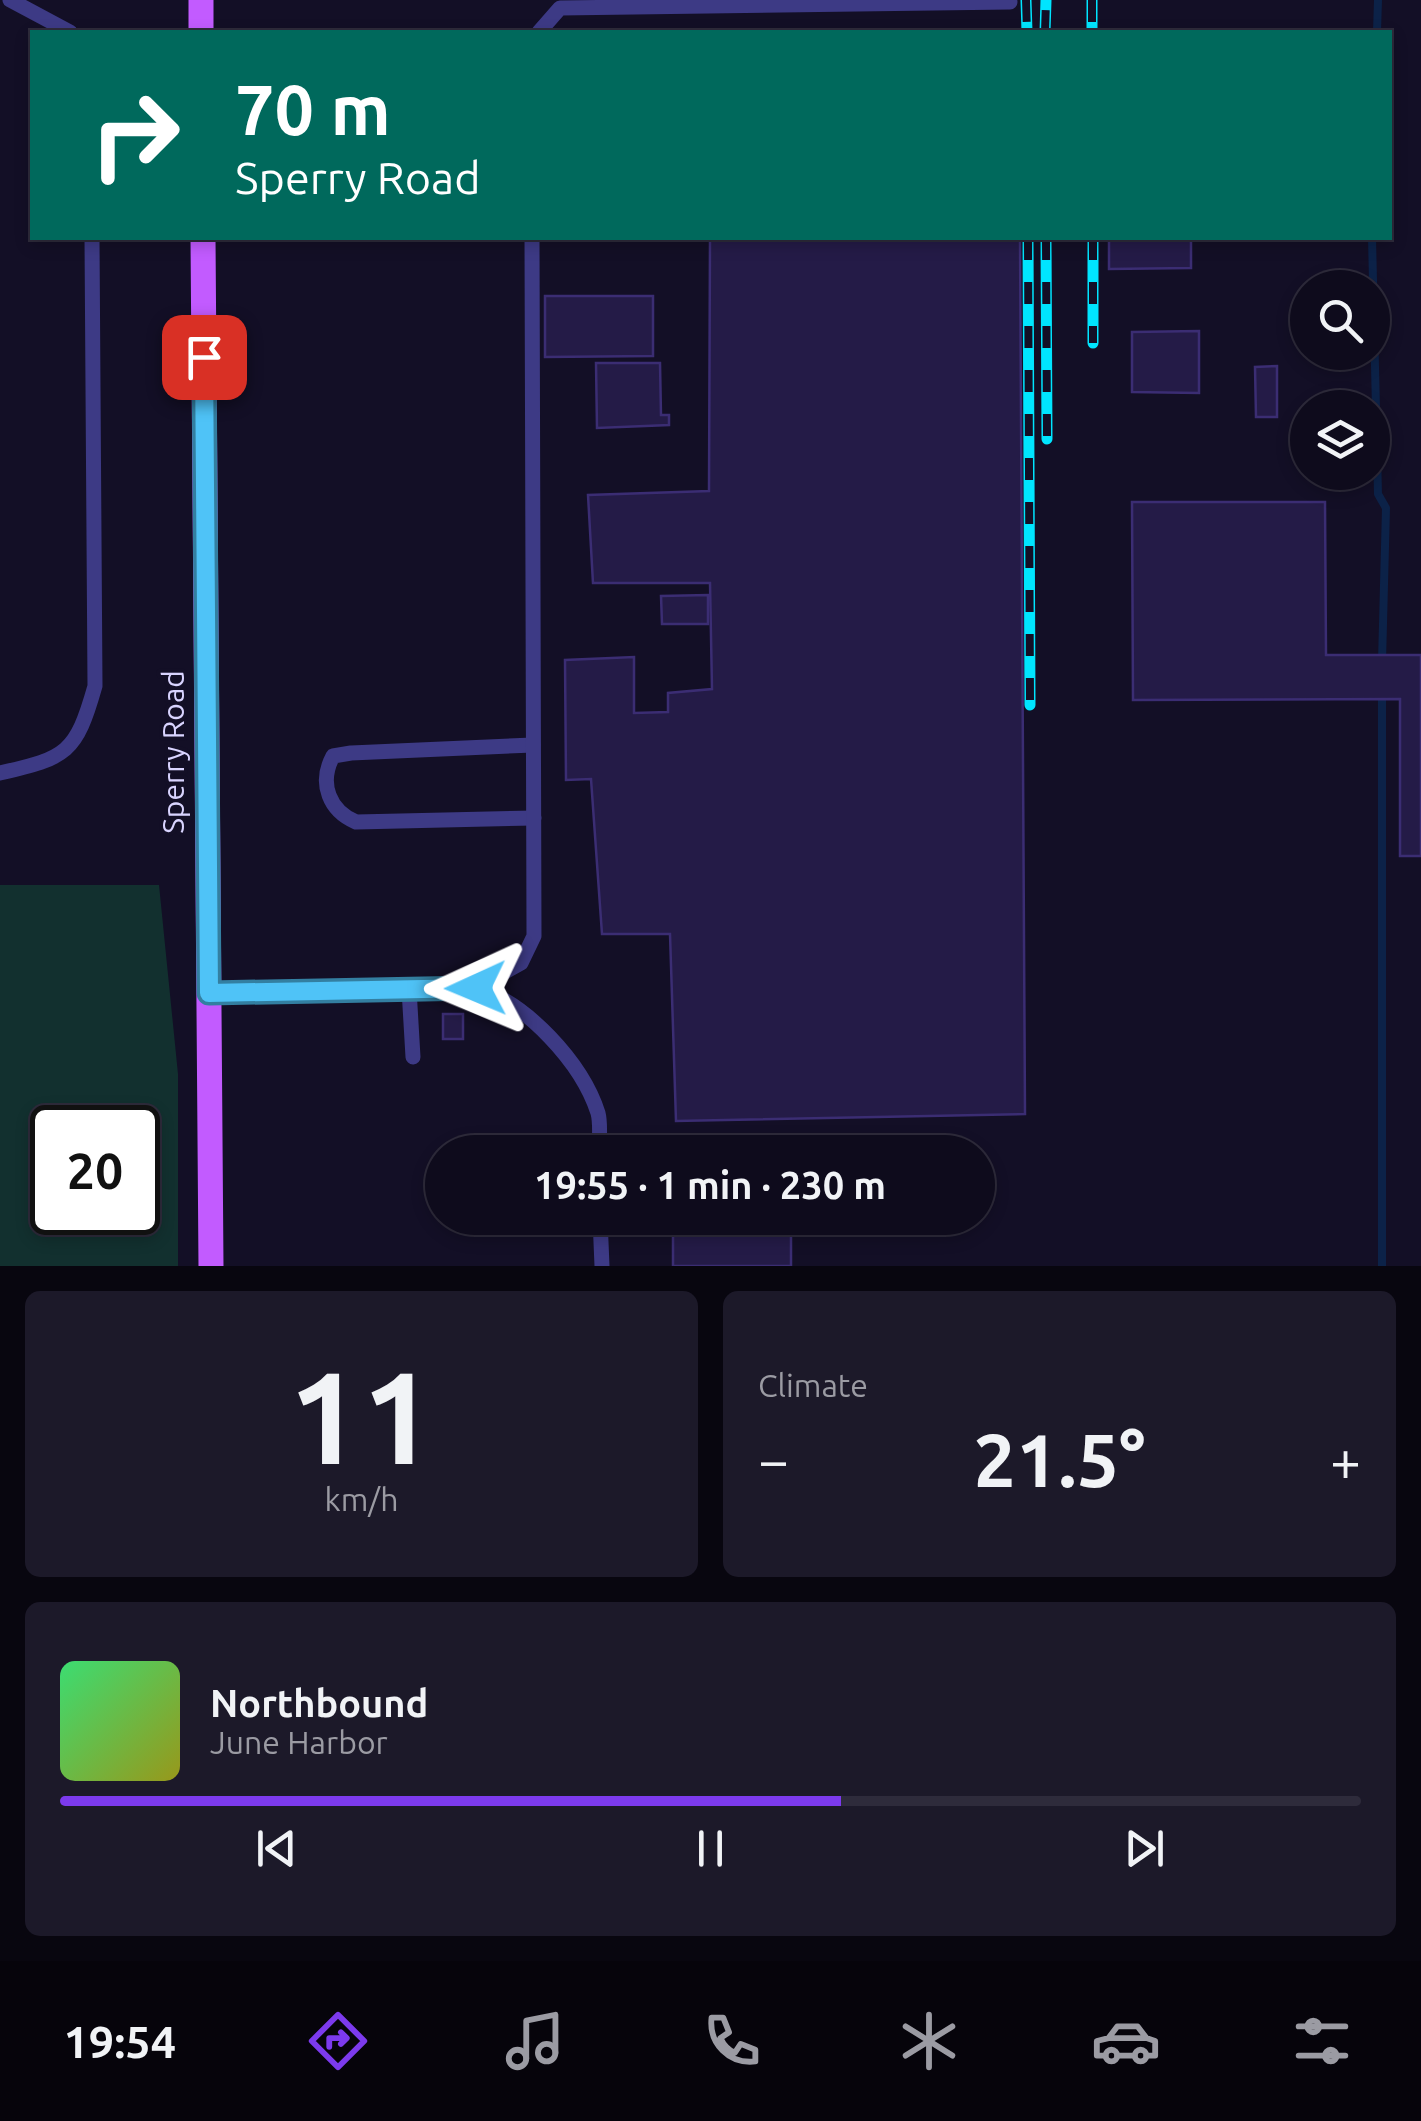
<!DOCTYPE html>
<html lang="en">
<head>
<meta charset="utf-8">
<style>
  :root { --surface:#0e0b1c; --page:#1c1929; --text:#f1f3f6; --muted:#9b9ba3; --line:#2e2b3b; --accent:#7c3aed }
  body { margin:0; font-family:Ubuntu,sans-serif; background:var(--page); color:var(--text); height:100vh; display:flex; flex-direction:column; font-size:38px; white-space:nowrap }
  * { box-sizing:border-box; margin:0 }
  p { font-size:32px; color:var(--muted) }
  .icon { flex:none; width:55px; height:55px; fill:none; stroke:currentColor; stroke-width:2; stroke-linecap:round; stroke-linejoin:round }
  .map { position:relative; height:1266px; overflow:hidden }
  .sheet { display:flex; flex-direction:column; gap:25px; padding:25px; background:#08060f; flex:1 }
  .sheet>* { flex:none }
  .guide { position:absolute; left:30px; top:30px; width:1362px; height:210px; border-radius:0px; box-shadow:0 5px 15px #0003,0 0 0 2px var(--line); background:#00695c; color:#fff; overflow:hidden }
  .buttons { position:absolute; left:1290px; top:270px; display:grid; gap:20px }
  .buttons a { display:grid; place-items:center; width:100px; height:100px; border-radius:50%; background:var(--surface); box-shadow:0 5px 15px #0003,0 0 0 2px var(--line); font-size:50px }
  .speed { position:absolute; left:30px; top:1105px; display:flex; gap:20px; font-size:50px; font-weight:700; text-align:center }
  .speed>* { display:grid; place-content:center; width:130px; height:130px; border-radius:50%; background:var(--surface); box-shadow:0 5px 15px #0003,0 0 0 2px var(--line); line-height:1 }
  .speed .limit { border:5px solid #111; border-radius:15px; background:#fff; color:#111 }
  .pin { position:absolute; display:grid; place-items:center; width:85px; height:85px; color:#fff; margin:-42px; border-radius:20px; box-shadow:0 5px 15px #0006 }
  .me { position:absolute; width:110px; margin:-55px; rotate:269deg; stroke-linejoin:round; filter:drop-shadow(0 0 8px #0008) }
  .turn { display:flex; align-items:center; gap:35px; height:210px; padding:0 40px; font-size:45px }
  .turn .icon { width:130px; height:130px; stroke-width:2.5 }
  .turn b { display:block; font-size:70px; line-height:85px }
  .big { font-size:75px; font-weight:700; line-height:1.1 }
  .sheet .tile { flex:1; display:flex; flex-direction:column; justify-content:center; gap:15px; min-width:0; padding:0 35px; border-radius:15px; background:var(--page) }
  .sheet .dial { align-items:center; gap:0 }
  .dial b { font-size:130px; line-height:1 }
  .song { display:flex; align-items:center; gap:30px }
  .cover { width:120px; height:120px; border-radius:15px; background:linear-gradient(135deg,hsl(140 70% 55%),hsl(60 70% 35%)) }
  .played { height:10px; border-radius:5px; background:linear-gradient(90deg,var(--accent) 60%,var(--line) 60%) }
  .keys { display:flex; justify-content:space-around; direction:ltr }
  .heat { display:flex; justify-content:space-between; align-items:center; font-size:55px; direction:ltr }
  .sheet .tiles { flex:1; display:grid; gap:25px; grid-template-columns:1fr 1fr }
  .tile:last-child { grid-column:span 2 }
  .trip { position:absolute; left:425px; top:1135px; width:570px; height:100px; border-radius:50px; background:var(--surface); box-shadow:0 5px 15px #0003,0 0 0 2px var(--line); font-weight:700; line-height:100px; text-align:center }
  .tab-bar { display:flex; height:160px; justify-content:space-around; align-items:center; background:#06040b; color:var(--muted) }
  .tab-bar .icon { width:70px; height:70px }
  .tab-bar .current { color:var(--accent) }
  .tab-bar b { font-size:45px; color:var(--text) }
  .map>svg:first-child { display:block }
  .green { fill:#12302f; fill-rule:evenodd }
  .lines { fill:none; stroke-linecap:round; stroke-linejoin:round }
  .stream { stroke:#0c2248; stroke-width:8 }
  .building { fill:#241b47; stroke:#3b2d73; stroke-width:2.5 }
  .service { stroke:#3d3a85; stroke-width:15 }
  .primary { stroke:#c25bff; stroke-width:25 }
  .rail-casing { stroke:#00e5ff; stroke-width:11 }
  .rail { stroke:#130f26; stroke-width:8; stroke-dasharray:22; stroke-linecap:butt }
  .route-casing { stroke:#337fa1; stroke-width:25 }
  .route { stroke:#4fc3f7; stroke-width:18 }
  .labels { text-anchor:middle; stroke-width:8; stroke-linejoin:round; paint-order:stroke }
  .street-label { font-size:30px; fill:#d9d4ff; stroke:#130f26 }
</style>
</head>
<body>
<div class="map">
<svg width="1421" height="1266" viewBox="0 0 1421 1266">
  <rect width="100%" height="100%" fill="#130f26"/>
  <path class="green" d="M0,885h159l19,189v192h-178zM52,1128h86v84h-86z"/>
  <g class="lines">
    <g class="stream">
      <polyline points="1377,32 1378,0"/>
      <polyline points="1372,238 1378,494 1386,508 1382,662"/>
      <polyline points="1382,691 1382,1266"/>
    </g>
  </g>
  <g class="building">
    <polygon points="710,238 1020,238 1025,1114 676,1121 670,934 602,934 591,779 566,780 565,660 634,657 634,713 668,712 668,693 712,689 710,583 593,583 588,495 709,491"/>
    <polygon points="1109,238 1191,238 1191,268 1109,269"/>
    <polygon points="545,296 653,296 653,356 545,357"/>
    <polygon points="1199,331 1199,393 1132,392 1132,332"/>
    <polygon points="596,363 660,363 661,415 669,415 669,425 597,428"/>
    <polygon points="1277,366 1277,417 1256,417 1255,367"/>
    <polygon points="1132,502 1325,502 1326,655 1421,655 1421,856 1400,856 1400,699 1133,700"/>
    <polygon points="708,595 708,624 662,624 661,596"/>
    <rect x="443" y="1014" width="20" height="25"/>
    <rect x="673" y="1218" width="118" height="48"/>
  </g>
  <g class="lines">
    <g class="service">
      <polyline points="10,0 70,32"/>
      <polyline points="539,32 560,8 1010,2"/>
      <path d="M533,745l-182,8 -18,3c-15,28 -3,55 23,66l178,-4"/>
      <path d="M0,773c67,-15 76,-20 95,-87l-3,-448"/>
      <polyline points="476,988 521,963 534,936 532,238"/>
      <polyline points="409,989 413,1057"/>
      <path d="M209,993l267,-5c50,14 106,75 122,125 3,11 1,28 1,39"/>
      <polyline points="600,1218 602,1266"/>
    </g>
    <g class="primary">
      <polyline points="201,0 201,32"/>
      <polyline points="203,238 211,1266"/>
    </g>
    <defs>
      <g id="rail">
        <polyline points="1026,0 1027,32"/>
        <polyline points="1092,0 1092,32"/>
        <polyline points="1045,32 1046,0"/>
        <polyline points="1028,238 1030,705"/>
        <polyline points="1046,238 1047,439"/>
        <polyline points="1093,238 1093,343"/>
      </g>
    </defs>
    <use href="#rail" class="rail-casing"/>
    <use href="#rail" class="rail"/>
  </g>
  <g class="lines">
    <defs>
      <polyline id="route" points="204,357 209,993 476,988"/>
    </defs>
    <use href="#route" class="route-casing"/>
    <use href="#route" class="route"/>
  </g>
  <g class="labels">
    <g class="street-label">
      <text transform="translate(174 752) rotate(-90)" y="10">Sperry Road</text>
    </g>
  </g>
</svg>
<div class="buttons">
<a><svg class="icon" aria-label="search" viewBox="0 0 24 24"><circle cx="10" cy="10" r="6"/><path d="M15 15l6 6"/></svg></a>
<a><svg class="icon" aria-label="layers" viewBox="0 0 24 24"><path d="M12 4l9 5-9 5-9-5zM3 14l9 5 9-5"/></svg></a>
</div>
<div class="speed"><div class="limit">20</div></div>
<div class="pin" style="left:204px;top:357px;background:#d93025"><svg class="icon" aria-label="arrive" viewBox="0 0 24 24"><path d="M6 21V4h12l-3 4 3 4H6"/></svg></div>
<svg class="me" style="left:476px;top:988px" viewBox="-20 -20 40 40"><path d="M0-17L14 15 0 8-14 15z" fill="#4fc3f7" stroke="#fff" stroke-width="4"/></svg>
<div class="trip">19:55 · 1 min · 230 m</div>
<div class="guide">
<div class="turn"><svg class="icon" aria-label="right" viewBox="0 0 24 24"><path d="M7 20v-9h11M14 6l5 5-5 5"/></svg><div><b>70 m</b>Sperry Road</div></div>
</div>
</div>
<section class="sheet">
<div class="tiles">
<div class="tile dial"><b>11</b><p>km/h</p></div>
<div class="tile"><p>Climate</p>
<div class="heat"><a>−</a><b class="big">21.5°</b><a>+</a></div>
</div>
<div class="tile">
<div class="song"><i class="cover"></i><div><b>Northbound</b><p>June Harbor</p></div></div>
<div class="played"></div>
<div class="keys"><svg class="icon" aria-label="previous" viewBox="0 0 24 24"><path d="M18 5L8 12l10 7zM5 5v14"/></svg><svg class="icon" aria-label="pause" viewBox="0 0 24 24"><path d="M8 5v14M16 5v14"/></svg><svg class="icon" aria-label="next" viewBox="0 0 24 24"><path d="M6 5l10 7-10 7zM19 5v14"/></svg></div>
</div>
</div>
</section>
<nav class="tab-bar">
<b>19:54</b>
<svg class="icon current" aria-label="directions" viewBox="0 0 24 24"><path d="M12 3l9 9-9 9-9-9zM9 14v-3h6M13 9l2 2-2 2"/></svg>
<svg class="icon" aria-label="music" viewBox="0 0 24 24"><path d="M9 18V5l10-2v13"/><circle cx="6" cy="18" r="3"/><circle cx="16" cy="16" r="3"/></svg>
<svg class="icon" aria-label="phone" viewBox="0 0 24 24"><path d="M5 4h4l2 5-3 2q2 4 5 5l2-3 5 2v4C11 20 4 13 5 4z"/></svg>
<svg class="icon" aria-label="climate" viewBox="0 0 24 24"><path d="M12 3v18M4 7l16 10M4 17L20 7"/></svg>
<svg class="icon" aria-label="car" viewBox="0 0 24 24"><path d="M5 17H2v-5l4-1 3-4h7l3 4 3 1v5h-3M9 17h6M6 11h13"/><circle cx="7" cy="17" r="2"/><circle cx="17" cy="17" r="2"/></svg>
<svg class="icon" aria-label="filters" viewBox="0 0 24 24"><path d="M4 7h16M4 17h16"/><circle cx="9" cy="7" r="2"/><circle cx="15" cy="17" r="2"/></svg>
</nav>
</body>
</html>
